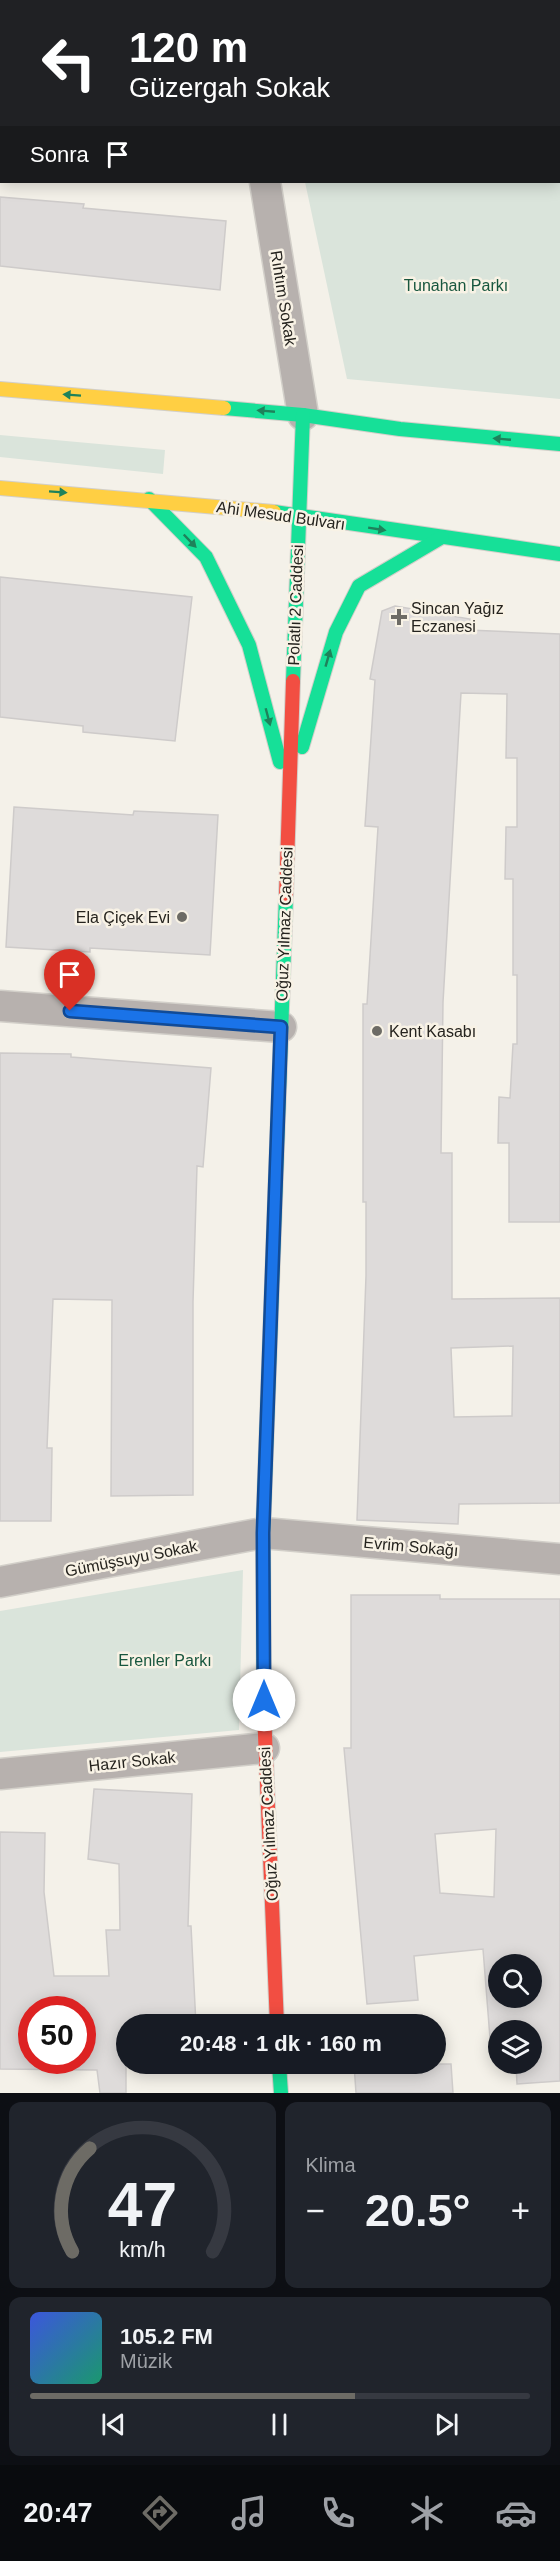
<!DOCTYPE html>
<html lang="tr">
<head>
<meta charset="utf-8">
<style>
  :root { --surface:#171b24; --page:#20242c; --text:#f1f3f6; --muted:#9ea1a6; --line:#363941; --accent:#6d6b65 }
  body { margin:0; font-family:Arial,sans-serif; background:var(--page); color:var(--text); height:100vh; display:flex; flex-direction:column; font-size:22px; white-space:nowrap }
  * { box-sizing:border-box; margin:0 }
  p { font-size:20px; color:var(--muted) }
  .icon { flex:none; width:33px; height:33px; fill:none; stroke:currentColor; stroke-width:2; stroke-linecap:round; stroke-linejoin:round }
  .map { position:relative; height:2093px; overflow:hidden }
  .sheet { display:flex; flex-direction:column; gap:9px; padding:9px; background:#0d0f14; flex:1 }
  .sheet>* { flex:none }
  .top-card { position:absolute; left:0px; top:0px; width:561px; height:183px; box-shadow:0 3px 15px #0003; background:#202124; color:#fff; overflow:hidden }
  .tools { position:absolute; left:488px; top:1954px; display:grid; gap:12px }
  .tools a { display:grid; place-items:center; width:54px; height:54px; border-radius:50%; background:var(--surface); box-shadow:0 3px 15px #0003; font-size:30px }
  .speed { position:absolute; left:18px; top:1996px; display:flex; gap:12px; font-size:30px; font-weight:700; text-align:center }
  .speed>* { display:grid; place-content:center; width:78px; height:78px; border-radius:50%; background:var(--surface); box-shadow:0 3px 15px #0003; line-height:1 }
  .speed .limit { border:9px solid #d22; background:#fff; color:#111 }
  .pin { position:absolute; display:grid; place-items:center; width:51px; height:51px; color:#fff; margin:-62px -26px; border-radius:50% 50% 50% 0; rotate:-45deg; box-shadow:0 0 6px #0007 }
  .pin .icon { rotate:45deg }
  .me { position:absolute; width:66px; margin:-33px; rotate:0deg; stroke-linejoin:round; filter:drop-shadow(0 0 4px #0008) }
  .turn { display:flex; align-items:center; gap:21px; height:126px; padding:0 30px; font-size:27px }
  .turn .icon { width:78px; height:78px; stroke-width:2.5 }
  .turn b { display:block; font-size:42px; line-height:51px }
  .then { display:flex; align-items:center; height:57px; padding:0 30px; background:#0003; gap:12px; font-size:22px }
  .big { font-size:45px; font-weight:800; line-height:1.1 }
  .sheet .card { flex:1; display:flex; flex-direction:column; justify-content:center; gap:9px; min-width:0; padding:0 21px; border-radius:12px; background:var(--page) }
  .sheet .dial { align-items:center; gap:0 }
  .dial svg { height:156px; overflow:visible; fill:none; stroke:var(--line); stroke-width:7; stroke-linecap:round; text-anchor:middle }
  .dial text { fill:var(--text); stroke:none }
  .song { display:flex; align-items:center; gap:18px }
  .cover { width:72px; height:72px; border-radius:9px; background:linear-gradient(135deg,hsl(230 70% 55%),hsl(160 70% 35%)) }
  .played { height:6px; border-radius:3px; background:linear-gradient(90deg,var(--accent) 65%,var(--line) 65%) }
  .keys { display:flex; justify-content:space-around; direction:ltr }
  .heat { display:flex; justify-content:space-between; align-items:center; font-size:33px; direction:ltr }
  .sheet .tiles { flex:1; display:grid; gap:9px; grid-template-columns:1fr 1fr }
  .card:last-child { grid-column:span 2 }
  .trip { position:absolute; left:116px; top:2014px; width:330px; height:60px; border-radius:30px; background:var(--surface); box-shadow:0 3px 15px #0003; font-weight:800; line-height:60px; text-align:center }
  .menu { display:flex; height:96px; justify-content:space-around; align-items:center; background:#090b0e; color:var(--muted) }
  .menu .icon { width:42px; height:42px }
  .menu .selected { color:var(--accent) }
  .menu b { font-size:27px; color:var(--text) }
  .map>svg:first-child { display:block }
  .green { fill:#dae4db }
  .building { fill:#dedbda; stroke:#cecbca; stroke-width:1.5; fill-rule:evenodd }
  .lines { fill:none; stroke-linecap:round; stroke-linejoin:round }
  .street-casing { stroke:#d2cfc9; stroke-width:33 }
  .fast-casing { stroke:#d2cfc9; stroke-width:16 }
  .slow-casing { stroke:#d2cfc9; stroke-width:16 }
  .jam-casing { stroke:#d2cfc9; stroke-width:16 }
  .street { stroke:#b7b1ae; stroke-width:30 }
  .fast { stroke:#16e098; stroke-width:14 }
  .slow { stroke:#ffcf43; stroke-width:14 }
  .jam { stroke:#f24e42; stroke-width:14 }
  .oneway { fill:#1e825b }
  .route-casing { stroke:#114b97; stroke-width:15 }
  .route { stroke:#1a73e8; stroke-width:10 }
  .poi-dot { fill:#6d6b65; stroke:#f8f2e5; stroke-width:2 }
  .labels { text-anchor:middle; stroke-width:5; stroke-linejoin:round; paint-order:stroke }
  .park-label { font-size:16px; fill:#18563e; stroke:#f8f2e5 }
  .street-label { font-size:16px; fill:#25231e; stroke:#f8f2e5 }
  .poi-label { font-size:16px; fill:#25231e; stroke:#f8f2e5; text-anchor:start }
</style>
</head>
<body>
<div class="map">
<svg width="560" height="2093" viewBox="0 0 560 2093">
  <rect width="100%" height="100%" fill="#f4f1e9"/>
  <g class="green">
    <polygon points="560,55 560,399 347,379 305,182 560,182"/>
    <polygon points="0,435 165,450 163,474 0,457"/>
    <polygon points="243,1570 239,1730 0,1752 0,1611"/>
  </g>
  <g class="building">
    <polygon points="0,197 84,204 83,208 226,221 220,290 0,266"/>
    <polygon points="0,577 192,597 175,741 83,732 83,726 0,717"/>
    <path d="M395,606l75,13 -2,11 92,4v588h-51v-79h-11l1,-46 11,1 3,-54h4v-69h-4v-96h-8l1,-52h11v-69h-11l1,-64 -46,-1 -18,309 -2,151h11v146l108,-1v205l-101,1 -1,20 -101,-4 9,-244v-74h-3v-198h4l11,-177 -13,-1 10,-146 -5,-1 12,-68zM513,1346l-1,70 -58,1 -3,-69z"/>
    <polygon points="14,807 133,815 134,811 218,815 210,955 90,948 90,952 6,947"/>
    <polygon points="0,1053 71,1054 71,1057 211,1068 203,1167 197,1166 193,1302 193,1495 111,1496 112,1300 53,1299 47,1448 52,1448 51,1521 0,1521"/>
    <path d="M351,1595h89v4h120v482l-43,3 -1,-20h15v-33h-33v7h-8l-7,-89 -69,7 4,44 -51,4 -23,-256h7zM496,1829l-2,68 -54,-4 -5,-59zM498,1965h33v33h-33z"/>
    <path d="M94,1789l98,5 -4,132h3l5,99h-70v68h-26l-3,-23 -97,-1v-237l45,1 -1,59 10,84h55l-3,-46h14l-1,-66 -31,-5zM32,2010h50v51h-50z"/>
    <polygon points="354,2064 451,2064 453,2093 356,2093"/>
  </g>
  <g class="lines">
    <defs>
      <g id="street">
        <polyline points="236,0 236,2"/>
        <polyline points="265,182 303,415"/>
        <polyline points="0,1006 281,1027"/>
        <polyline points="0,1582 263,1533 560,1559"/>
        <polyline points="0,1774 264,1748"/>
      </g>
      <g id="fast">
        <polyline points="224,408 303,415 400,429 560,444"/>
        <polyline points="149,499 206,557 249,645 280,762"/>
        <polyline points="274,512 560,554"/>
        <polyline points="293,681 303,415"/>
        <polyline points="302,747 336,632 359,586 442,537"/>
        <polyline points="264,1711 263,1533 286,896"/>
        <polyline points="279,2064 281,2093"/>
      </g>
      <g id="slow">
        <polyline points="0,389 224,408"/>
        <polyline points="0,488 274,512"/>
      </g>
      <g id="jam">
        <polyline points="286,896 293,681"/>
        <polyline points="264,1711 277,2025"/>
      </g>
    </defs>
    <use href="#street" class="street-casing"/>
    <use href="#fast" class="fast-casing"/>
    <use href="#slow" class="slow-casing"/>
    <use href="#jam" class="jam-casing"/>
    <use href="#street" class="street"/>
    <use href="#fast" class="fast"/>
    <use href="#slow" class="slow"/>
    <use href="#jam" class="jam"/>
  </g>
  <defs><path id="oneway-solid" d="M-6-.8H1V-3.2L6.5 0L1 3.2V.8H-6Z" transform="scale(1.5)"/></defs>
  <g class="oneway">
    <use href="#oneway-solid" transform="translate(72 395) rotate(-176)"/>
    <use href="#oneway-solid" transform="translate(266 411) rotate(-175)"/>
    <use href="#oneway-solid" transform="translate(502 439) rotate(-175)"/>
    <use href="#oneway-solid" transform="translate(58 492) rotate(4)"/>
    <use href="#oneway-solid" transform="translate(377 529) rotate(9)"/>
    <use href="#oneway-solid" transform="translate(190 541) rotate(46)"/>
    <use href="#oneway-solid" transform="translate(328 658) rotate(-74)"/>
    <use href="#oneway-solid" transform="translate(268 717) rotate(75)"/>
  </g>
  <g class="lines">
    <defs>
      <polyline id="route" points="70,1011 281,1027 263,1533 264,1700"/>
    </defs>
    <use href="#route" class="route-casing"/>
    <use href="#route" class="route"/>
  </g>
  <g class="poi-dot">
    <path d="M396 608h6v6h6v6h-6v6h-6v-6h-6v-6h6z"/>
    <circle cx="182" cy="917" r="6"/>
    <circle cx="377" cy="1031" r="6"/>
  </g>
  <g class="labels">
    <g class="park-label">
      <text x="456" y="291">Tunahan Parkı</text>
      <text x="165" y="1666">Erenler Parkı</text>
    </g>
    <g class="street-label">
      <text transform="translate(284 298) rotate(81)" y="6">Rıhtım Sokak</text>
      <text transform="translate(281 515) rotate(8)" y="6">Ahi Mesud Bulvarı</text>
      <text transform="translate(295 605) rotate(-88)" y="6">Polatlı 2 Caddesi</text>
      <text transform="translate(284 924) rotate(-88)" y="6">Oğuz Yılmaz Caddesi</text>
      <text transform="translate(411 1546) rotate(5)" y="6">Evrim Sokağı</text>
      <text transform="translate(131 1558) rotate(-11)" y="6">Gümüşsuyu Sokak</text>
      <text transform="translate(132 1761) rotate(-6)" y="6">Hazır Sokak</text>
      <text transform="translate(268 1824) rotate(-93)" y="6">Oğuz Yılmaz Caddesi</text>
    </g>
    <g class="poi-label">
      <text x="411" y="614">Sincan Yağız<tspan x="411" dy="18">Eczanesi</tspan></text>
      <text x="170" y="923" text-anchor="end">Ela Çiçek Evi</text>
      <text x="389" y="1037">Kent Kasabı</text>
    </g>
  </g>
</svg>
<div class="tools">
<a><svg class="icon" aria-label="search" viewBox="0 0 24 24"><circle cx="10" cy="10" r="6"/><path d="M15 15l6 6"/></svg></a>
<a><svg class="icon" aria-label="layers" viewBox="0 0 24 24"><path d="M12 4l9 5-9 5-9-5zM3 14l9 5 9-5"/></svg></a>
</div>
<div class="speed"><div class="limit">50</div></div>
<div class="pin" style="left:70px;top:1011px;background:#d93025"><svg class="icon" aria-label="arrive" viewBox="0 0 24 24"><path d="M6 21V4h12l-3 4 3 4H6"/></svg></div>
<svg class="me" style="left:264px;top:1700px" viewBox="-20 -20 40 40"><circle r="19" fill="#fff"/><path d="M0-13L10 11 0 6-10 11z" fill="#1a73e8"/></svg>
<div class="trip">20:48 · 1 dk · 160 m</div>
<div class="top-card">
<div class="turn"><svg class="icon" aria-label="left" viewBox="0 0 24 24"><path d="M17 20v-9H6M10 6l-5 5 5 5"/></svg><div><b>120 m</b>Güzergah Sokak</div></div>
<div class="then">Sonra<svg class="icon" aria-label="arrive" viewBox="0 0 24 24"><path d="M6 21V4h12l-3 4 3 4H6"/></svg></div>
</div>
</div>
<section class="sheet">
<div class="tiles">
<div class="card dial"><svg viewBox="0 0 100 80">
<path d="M14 69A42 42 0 1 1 86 69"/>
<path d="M14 69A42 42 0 0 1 23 16" stroke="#6d6b65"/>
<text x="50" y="56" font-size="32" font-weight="700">47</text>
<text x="50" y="72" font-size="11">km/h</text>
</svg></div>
<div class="card"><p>Klima</p>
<div class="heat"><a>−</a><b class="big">20.5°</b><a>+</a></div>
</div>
<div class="card">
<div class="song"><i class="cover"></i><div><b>105.2 FM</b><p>Müzik</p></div></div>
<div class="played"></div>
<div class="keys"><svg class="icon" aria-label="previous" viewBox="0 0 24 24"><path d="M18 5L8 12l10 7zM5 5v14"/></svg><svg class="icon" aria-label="pause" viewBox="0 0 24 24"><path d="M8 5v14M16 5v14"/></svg><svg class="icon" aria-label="next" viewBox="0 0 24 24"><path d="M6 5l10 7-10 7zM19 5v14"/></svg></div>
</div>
</div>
</section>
<nav class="menu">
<b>20:47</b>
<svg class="icon selected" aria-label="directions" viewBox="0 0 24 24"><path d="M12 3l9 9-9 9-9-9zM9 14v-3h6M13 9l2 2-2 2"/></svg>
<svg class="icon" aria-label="music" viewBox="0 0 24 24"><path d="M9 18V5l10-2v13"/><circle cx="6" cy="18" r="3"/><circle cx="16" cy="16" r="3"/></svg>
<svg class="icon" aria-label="phone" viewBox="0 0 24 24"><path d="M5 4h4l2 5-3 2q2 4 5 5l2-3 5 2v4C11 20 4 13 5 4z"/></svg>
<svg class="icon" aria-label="climate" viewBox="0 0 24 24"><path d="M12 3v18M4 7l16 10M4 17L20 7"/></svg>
<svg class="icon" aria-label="car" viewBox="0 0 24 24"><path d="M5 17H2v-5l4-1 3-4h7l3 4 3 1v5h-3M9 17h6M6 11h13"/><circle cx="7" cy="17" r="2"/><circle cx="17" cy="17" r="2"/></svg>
</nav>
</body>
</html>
